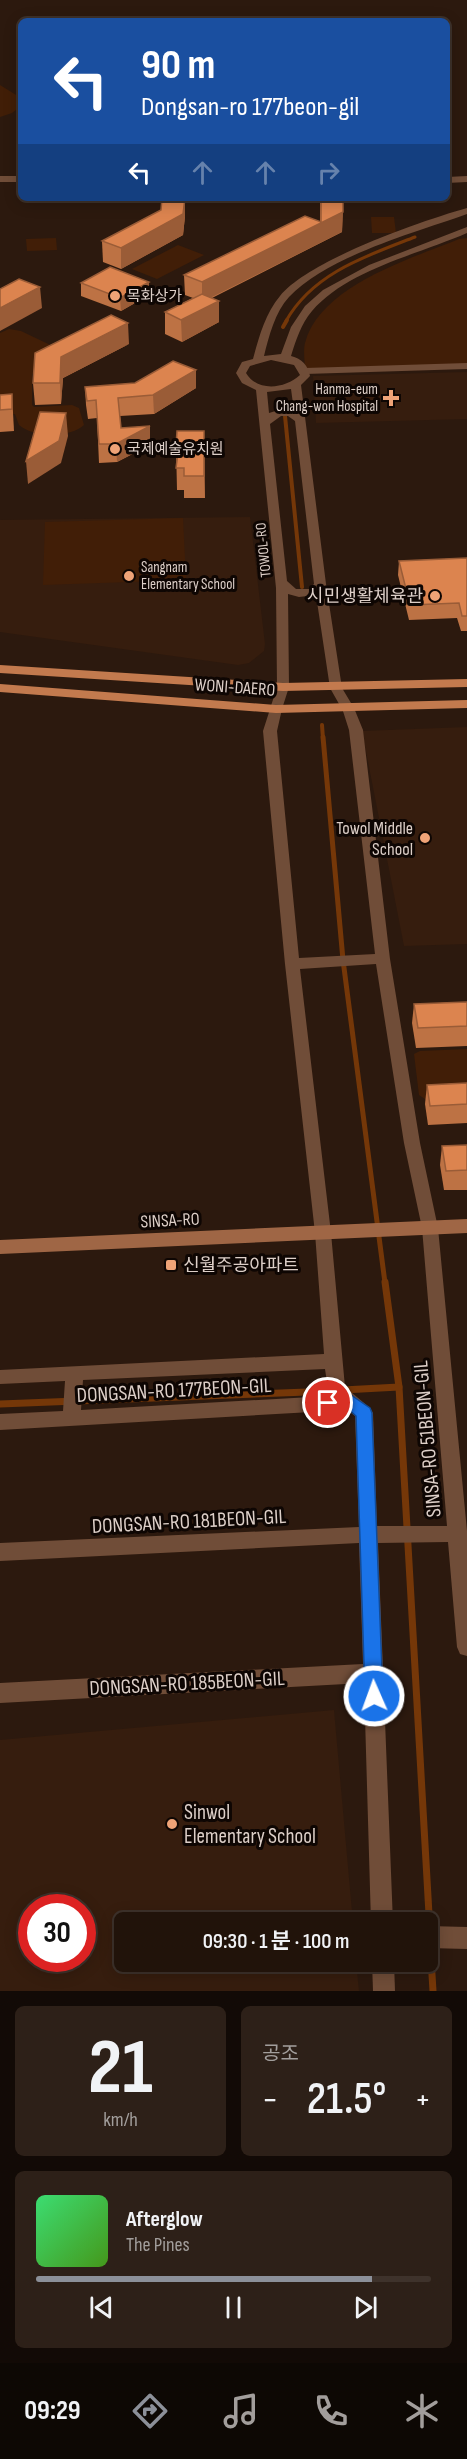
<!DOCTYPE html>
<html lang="ko">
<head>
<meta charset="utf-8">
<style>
  :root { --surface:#21130a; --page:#2d2018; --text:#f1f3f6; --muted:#a29e9c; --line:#3e322b; --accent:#8c9099 }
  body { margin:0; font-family:"Sofia Sans Condensed","Noto Sans KR",sans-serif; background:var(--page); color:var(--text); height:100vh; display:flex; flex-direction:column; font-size:22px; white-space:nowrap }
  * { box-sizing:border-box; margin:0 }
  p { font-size:20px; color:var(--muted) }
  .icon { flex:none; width:33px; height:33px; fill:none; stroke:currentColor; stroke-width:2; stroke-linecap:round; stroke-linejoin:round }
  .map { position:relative; height:1991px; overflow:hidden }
  .sheet { display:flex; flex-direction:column; gap:15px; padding:15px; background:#120a06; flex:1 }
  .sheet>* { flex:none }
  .banner { position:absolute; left:18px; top:18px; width:432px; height:183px; border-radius:9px; box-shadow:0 3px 15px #0003,0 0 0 2px var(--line); background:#1a4fa0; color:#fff; overflow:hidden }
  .speed { position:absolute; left:18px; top:1894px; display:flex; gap:12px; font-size:30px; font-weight:700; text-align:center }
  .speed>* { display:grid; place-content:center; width:78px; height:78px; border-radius:50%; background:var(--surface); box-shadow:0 3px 15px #0003,0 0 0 2px var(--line); line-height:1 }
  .speed .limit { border:9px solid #d22; background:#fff; color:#111 }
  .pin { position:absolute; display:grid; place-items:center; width:51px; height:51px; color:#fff; margin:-26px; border:3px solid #fff; border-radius:50%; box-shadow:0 2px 6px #0007 }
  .me { position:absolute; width:66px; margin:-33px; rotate:358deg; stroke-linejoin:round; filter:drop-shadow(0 0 4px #0008) }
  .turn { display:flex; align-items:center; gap:21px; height:126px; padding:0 24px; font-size:27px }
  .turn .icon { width:78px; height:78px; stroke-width:2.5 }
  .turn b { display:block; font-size:42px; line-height:51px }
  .lanes { display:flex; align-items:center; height:57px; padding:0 24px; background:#0003; justify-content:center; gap:30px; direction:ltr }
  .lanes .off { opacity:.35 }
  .big { font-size:45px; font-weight:600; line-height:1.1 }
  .sheet .card { flex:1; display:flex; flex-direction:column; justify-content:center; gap:9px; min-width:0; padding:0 21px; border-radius:9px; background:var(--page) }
  .sheet .dial { align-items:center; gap:0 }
  .dial b { font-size:78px; line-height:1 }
  .song { display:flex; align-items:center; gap:18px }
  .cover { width:72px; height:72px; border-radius:9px; background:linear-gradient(135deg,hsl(140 70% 55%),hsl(100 70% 35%)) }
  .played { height:6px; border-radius:3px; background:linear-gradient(90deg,var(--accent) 85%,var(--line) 85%) }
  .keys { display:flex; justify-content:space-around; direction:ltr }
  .heat { display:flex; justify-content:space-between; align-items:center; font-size:33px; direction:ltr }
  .sheet .tiles { flex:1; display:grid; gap:15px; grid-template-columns:1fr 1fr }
  .card:last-child { grid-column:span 2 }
  .trip { position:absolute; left:114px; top:1912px; width:324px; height:60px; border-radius:9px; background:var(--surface); box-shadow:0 3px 15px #0003,0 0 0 2px var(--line); font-weight:600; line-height:60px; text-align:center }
  .menu { display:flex; height:96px; justify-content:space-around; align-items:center; background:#0d0804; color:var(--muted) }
  .menu .icon { width:42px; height:42px }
  .menu .on { color:var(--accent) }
  .menu b { font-size:27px; color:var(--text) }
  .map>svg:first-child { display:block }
  .built { fill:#361d0e; fill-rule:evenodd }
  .green { fill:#411e07 }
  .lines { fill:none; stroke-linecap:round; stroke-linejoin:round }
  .stream-far3 { stroke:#753708; stroke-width:3 }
  .stream-far2 { stroke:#753708; stroke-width:4 }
  .stream-far1 { stroke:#753708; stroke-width:5 }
  .stream { stroke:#753708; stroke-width:7 }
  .minor { fill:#704d38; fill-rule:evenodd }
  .tertiary { fill:#704d38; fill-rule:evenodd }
  .secondary { fill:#9f6645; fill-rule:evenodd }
  .primary { fill:#c37a4e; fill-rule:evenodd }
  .wall { fill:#bd7244 }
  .shaded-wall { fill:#9a5c37 }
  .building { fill:#dc844f; stroke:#9a5c37; stroke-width:1.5 }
  .route { fill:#1a73e8; stroke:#114b97; stroke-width:1.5 }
  .poi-dot { fill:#efa377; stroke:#0e0603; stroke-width:2 }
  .labels { text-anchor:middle; stroke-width:6; stroke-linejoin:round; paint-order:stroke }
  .far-poi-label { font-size:15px; fill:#ddcfc8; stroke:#0e0603; text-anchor:start }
  .far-street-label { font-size:15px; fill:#ddcfc8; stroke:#0e0603 }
  .poi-label { font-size:18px; fill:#ddcfc8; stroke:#0e0603; text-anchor:end }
  .street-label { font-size:18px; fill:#ddcfc8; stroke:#0e0603 }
  .near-street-label { font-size:21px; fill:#ddcfc8; stroke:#0e0603 }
  .near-poi-label { font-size:21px; fill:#ddcfc8; stroke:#0e0603; text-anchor:start }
</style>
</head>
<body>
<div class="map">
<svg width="467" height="1991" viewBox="0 0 467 1991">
  <rect width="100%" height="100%" fill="#2c190e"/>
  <g class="built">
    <polygon points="467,372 467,419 316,423 313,376"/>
    <polygon points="250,517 265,644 264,651 249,663 238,665 0,632 0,520"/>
    <polygon points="467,727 467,944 404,946 362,731"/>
    <path d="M334,1710l19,213h-229v39h232l3,29h-359v-251zM32,1908h50v51h-50z"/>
  </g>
  <g class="green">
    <polygon points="0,85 21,98 21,106 12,113 0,117"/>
    <polygon points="371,217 394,217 396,233 372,233"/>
    <polygon points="56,238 57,250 27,251 26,239"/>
    <path d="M467,238v128l-162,5c0,-9 -2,-20 0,-28 15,-57 105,-84 154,-104z"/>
    <polygon points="178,245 204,255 157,279 132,269"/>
    <path d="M9,329l12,2 42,20v7l-31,16v31l2,2 38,-2 7,3 5,17c-14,13 -50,13 -65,0l-4,-11 -15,1v-82z"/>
    <polygon points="183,518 186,580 43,585 45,522"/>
    <polygon points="467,1049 467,1099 428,1101 419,1095 414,1054 420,1051"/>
  </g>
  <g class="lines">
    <path class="stream-far3" d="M286,321c27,-48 80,-65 129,-84"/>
    <g class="stream-far2">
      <polyline points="283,327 287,320"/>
      <polyline points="285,416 302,587"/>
      <polyline points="322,725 323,739"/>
    </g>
    <polyline class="stream-far1" points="323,737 343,960 385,1283"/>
    <g class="stream">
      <polyline points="385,1282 399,1387 430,1932"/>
      <polyline points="343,1390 399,1387"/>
      <polyline points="0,1404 334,1391"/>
      <polyline points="430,1942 433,1991"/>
    </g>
    <g class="minor">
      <polygon points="467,363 467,369 305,374 300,371 305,368"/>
      <path d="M348,704l6,4 9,22 27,229 30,184 18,85 29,303v125l-7,-2 -3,-7 -9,-105 -70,1 15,380h-22l-7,-240 -364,20v-20l363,-19 -4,-121 -359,18v-18l359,-16 -4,-111 -8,-6 -347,20v-16l63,-3 2,-30 -65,3v-14l324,-16 -9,-121 -30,-269 -22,-233 8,-25h10l1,3 -5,22 22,227 76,-4 -26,-224 -7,-22zM376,964l28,179 18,85 25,298h-70l-4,-113 -3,-5 -25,-21 -14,-154 -31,-264zM325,1369l4,27 -248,14 2,-30z"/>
      <polygon points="428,1926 467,1927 467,1949 428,1948"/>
      <polygon points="372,1962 394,1962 395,1991 373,1991"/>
    </g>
    <g class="tertiary">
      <rect x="0" y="176" width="21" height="6"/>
      <polygon points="467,176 467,182 447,183 447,177"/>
      <path d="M467,208v6c-53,19 -139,42 -178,83 -14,15 -20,39 -25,59l17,-2 10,-27 14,-21 18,-16 46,-25 98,-38v6c-48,21 -120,37 -155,78 -11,13 -16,29 -21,45 11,3 17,9 19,20l-9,9 25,199 16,104 12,20 -1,3h-10l-13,-23 -14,-93 -17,2 -11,-3 1,93 -8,25h-10l-1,-3 7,-22 -1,-99 -20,-198 -14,-7 -6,-10 6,-11 11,-3c6,-22 12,-45 27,-63 29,-36 141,-75 187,-88zM271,360l23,5 6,10c-15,14 -43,17 -54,-2l4,-7zM291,389l3,22 -12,-2 -13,4 -2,-21zM281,416h7l7,5 19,163 -5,5h-13l-9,-8 -17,-157z"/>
    </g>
    <polygon class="secondary" points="467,1219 467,1233 0,1254 0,1240"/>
    <g class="primary">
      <polygon points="0,665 283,683 467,679 467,687 283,691 0,673"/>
      <polygon points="0,684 276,705 467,700 467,708 276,713 0,692"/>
    </g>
  </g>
  <g class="wall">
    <rect x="194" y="198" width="52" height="1"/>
    <polygon points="303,198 343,198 342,232 212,298 219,322 182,342 165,334 165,312 193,298 185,295 184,275 320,221 320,199"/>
    <polygon points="185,216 183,235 121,269 103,262 102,241"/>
    <polygon points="81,283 149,295 121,311 81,296"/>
    <polygon points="129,344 63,378 61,404 35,405 33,383"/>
    <polygon points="85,387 196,388 154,414 120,416 121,428 150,426 150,445 117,462 99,463 97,418 88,419 86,405"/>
    <polygon points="12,394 14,431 0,432 0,395"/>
    <polygon points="204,431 205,498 184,498 184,490 177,490 176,446"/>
    <polygon points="467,558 467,631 461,631 457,618 409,620 398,575 399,561"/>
    <polygon points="467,1002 467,1046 416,1048 412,1023 414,1004"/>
    <polygon points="467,1083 467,1123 428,1125 425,1104 427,1085"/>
    <polygon points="467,1145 467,1190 444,1190 440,1165 442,1146"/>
  </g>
  <g class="shaded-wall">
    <polygon points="185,198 185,216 183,235 121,269 121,248"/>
    <polygon points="343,212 342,232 202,302 202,282"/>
    <polygon points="149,282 149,295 121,311 120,298"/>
    <polygon points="40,287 42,308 0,331 0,308"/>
    <polygon points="219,301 219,322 182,342 181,320"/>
    <polygon points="128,323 129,344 63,378 61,404 60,383 61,357"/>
    <polygon points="196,370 196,388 154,414 153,395"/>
    <polygon points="66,413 68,436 61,463 28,484 26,461"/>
    <polygon points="150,426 150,445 117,462 116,444"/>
  </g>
  <g class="building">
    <polygon points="162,198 185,198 183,214 121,248 102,241 161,210"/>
    <polygon points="321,198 343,198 343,212 202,282 184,275 305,216 321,222"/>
    <polygon points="110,267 149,282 120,298 81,283"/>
    <polygon points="19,279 40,287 0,308 0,289"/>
    <polygon points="202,294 219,301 181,320 165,312"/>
    <polygon points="111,315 128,323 61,357 60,383 33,383 35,353"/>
    <polygon points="173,361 196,370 153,395 118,398 121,428 150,426 116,444 99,444 96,400 87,401 85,387 135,383"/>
    <polygon points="12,394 12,409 0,410 0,395"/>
    <polygon points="40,412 66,413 59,441 26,461"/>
    <polygon points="177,431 204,431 204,476 184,476 184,468 176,468 179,446 176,446"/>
    <polygon points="467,558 467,616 462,616 459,603 410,605 399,561"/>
    <polygon points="467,1002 467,1026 418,1028 414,1004"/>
    <polygon points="467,1083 467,1104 430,1106 427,1085"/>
    <polygon points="467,1145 467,1170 446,1171 442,1146"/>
  </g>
  <polygon class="route" points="351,1395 370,1408 372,1413 383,1696 381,1702 374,1704 368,1702 365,1696 356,1416 348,1409 328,1410 322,1408 320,1403 322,1398"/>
  <g class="poi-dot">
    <circle cx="115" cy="296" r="6"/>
    <path d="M388 389h6v6h6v6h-6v6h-6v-6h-6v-6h6z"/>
    <circle cx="115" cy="449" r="6"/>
    <circle cx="129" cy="576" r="6"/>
    <circle cx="435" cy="596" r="6"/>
    <circle cx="425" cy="838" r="6"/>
    <rect x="165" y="1259" width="12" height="12" rx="3"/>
    <circle cx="172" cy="1824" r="6"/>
  </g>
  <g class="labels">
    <g class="far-poi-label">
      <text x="127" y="301">목화상가</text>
      <text x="378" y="394" text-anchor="end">Hanma-eum<tspan x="378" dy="17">Chang-won Hospital</tspan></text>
      <text x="127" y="454">국제예술유치원</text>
      <text x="141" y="572">Sangnam<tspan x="141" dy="17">Elementary School</tspan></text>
    </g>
    <g class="far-street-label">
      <text transform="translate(263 550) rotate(-96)" y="5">TOWOL-RO</text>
    </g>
    <g class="poi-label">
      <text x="423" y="602">시민생활체육관</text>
      <text x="413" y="834">Towol Middle<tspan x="413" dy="21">School</tspan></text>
      <text x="183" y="1271" text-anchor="start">신월주공아파트</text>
    </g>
    <g class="street-label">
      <text transform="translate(235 687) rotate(4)" y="6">WONI-DAERO</text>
      <text transform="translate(170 1220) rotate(-3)" y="6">SINSA-RO</text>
    </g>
    <g class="near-street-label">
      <text transform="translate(174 1390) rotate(-3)" y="7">DONGSAN-RO 177BEON-GIL</text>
      <text transform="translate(427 1439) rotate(-95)" y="7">SINSA-RO 51BEON-GIL</text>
      <text transform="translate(189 1521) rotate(-3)" y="7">DONGSAN-RO 181BEON-GIL</text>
      <text transform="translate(187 1683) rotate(-3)" y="7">DONGSAN-RO 185BEON-GIL</text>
    </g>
    <g class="near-poi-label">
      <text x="184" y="1819">Sinwol<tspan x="184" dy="24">Elementary School</tspan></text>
    </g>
  </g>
</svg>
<div class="speed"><div class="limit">30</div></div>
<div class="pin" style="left:328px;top:1403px;background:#d93025"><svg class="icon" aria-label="arrive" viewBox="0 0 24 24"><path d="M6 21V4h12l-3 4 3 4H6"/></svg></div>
<svg class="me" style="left:374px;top:1696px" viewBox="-20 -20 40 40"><circle r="17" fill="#1a73e8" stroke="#fff" stroke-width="3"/><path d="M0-11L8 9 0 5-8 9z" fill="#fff"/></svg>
<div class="trip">09:30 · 1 분 · 100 m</div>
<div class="banner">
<div class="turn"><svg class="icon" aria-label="left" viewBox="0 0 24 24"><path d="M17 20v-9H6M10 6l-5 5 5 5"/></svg><div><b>90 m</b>Dongsan-ro 177beon-gil</div></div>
<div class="lanes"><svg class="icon" aria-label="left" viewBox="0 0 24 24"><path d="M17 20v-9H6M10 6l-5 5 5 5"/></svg><svg class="icon off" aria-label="ahead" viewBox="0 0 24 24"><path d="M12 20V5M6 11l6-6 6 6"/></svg><svg class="icon off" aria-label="ahead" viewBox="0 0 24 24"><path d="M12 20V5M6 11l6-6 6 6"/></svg><svg class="icon off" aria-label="right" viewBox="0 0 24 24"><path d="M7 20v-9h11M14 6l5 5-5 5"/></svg></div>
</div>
</div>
<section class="sheet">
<div class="tiles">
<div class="card dial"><b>21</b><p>km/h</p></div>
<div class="card"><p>공조</p>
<div class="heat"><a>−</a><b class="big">21.5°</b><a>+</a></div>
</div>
<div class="card">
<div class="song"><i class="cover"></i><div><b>Afterglow</b><p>The Pines</p></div></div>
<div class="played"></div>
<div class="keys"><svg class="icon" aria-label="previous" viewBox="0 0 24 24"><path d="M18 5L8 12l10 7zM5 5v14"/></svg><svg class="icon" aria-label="pause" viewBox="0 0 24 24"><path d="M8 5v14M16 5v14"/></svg><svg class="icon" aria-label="next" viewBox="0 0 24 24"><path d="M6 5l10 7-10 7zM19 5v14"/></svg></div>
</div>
</div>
</section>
<nav class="menu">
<b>09:29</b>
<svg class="icon on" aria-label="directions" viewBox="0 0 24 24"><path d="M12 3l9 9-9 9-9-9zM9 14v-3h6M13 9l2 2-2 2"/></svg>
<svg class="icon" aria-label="music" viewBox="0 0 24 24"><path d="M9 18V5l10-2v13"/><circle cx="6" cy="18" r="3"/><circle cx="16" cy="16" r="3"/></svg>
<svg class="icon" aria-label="phone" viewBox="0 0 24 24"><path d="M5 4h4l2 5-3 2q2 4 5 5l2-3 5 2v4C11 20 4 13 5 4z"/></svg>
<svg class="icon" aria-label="climate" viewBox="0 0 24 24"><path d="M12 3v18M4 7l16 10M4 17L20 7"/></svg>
</nav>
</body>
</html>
